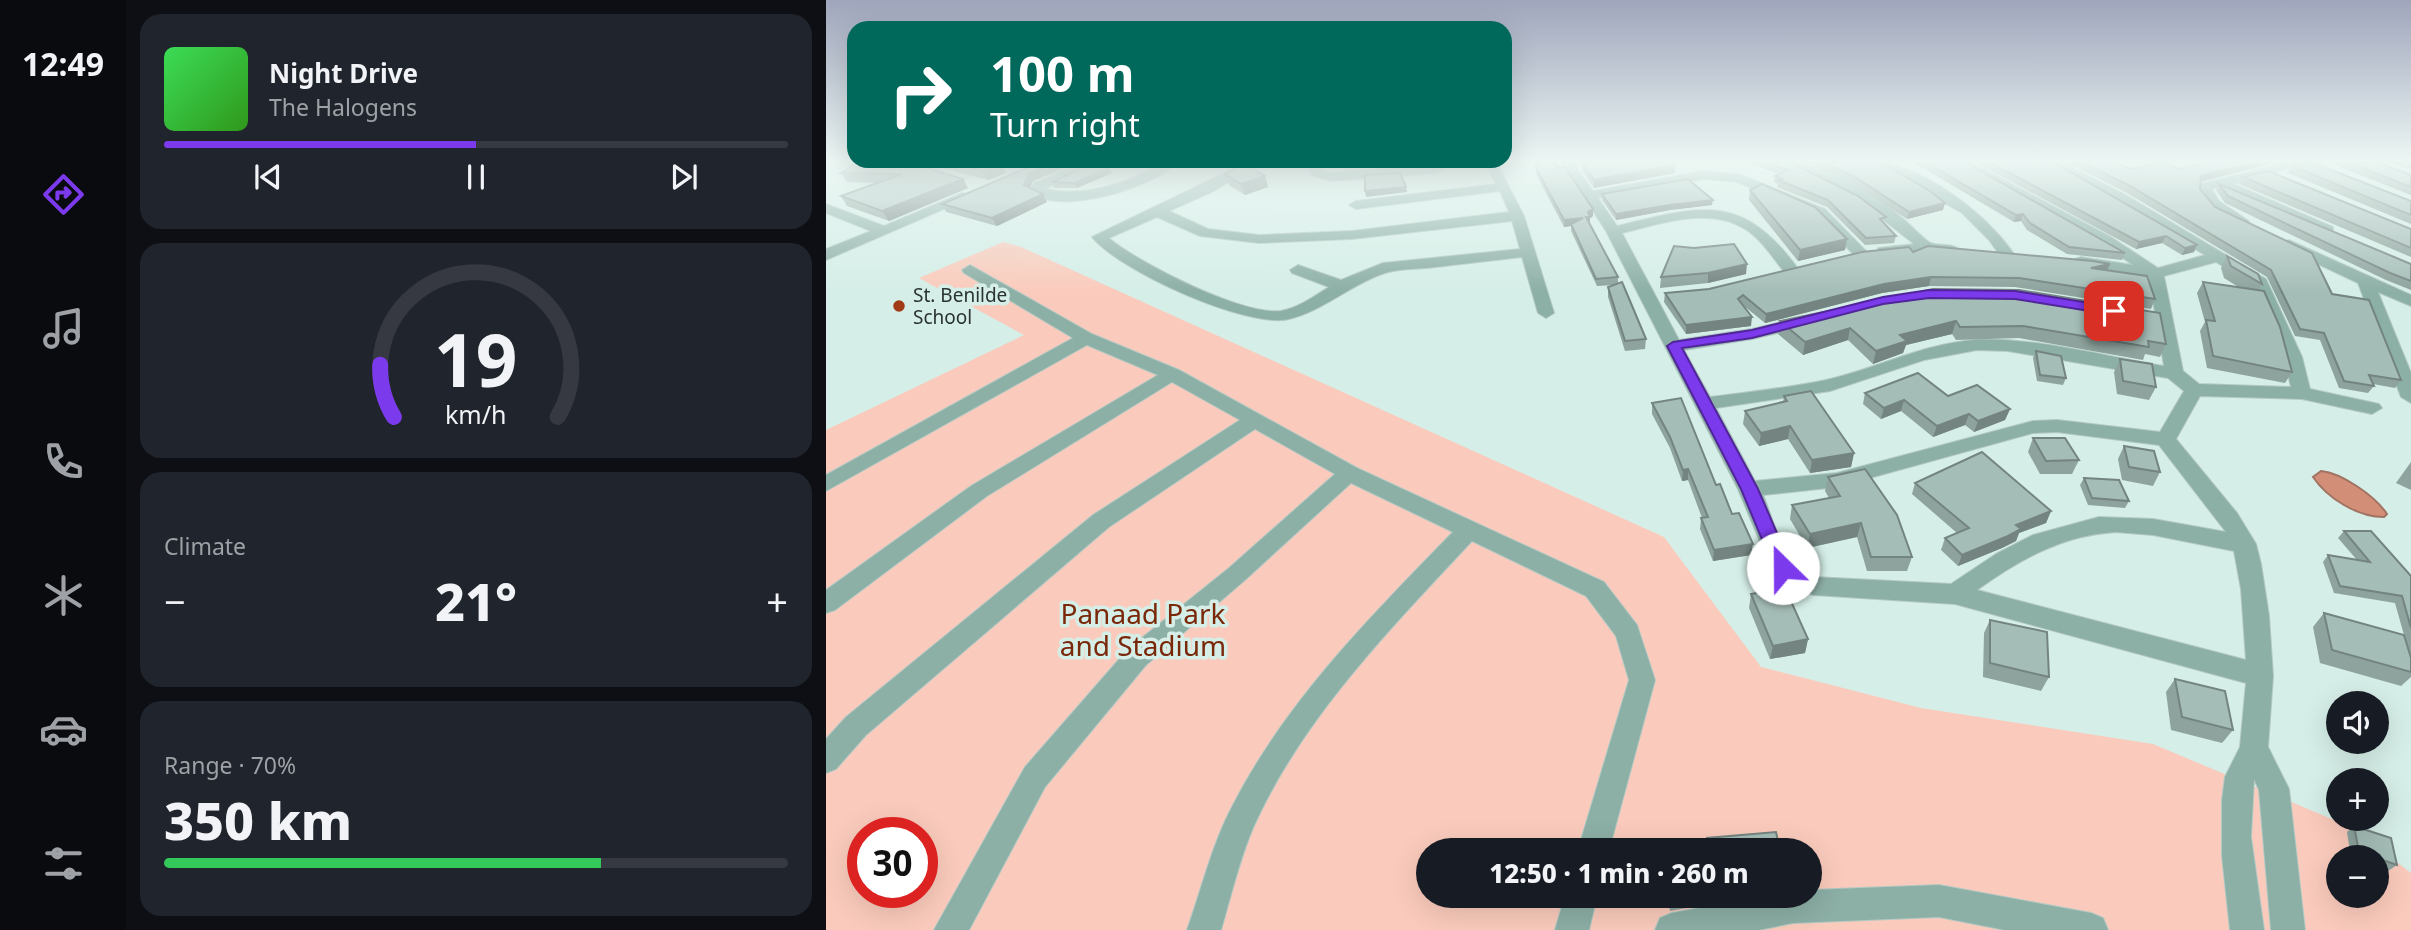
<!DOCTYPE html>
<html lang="en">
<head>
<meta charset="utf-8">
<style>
  :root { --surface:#171b24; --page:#20242c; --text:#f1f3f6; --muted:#9ea1a6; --line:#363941; --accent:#7c3aed }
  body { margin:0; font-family:"Noto Sans",sans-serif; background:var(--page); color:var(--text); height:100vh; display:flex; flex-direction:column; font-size:26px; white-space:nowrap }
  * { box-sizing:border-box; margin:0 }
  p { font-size:23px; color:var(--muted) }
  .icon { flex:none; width:38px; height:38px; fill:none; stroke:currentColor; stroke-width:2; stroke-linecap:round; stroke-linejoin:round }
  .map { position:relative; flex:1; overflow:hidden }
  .details { display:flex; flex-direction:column; gap:14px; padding:14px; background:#0d0f14; width:700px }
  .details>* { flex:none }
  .banner { position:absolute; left:21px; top:21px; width:665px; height:147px; border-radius:21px; box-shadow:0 7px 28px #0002; background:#00695c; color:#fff; overflow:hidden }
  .buttons { position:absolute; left:1500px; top:691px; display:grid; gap:14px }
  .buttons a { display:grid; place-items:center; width:63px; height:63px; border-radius:50%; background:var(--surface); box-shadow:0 7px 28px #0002; font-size:35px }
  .speed { position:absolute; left:21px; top:817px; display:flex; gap:14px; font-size:35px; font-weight:700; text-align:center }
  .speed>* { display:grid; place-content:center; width:91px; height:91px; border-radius:50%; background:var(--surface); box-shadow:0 7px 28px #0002; line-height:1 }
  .speed .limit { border:10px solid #d22; background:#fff; color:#111 }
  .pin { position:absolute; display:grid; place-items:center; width:60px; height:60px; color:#fff; margin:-30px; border-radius:14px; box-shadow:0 4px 10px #0006 }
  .me { position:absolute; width:77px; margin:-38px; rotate:337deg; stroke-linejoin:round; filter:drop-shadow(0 0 5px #0008) }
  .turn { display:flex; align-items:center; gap:24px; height:147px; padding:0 28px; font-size:32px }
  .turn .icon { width:91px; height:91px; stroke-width:2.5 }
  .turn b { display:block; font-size:49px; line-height:60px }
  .big { font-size:52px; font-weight:800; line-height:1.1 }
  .details .widget { flex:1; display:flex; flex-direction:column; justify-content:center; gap:10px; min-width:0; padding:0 24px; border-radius:21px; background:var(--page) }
  .details .dial { align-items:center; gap:0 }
  .dial svg { height:182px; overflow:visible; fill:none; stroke:var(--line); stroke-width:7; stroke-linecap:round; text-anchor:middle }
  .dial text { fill:var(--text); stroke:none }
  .song { display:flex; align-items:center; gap:21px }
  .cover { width:84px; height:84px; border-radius:10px; background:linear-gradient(135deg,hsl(130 70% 55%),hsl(110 70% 35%)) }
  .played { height:7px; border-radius:4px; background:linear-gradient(90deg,var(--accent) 50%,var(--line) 50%) }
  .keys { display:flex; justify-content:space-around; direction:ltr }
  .heat { display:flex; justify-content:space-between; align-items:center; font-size:38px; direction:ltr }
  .charge { height:10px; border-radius:5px; background:linear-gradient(90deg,#34c759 70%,var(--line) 0) }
  .trip { position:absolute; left:590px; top:838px; width:406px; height:70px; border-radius:35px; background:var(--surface); box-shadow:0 7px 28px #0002; font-weight:800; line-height:70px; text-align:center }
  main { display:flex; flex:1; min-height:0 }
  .tabs { display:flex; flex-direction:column; width:126px; justify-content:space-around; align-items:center; background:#090b0e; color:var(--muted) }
  .tabs .icon { width:49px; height:49px }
  .tabs .selected { color:var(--accent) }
  .tabs b { font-size:32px; color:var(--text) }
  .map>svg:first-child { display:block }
  .green { fill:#facbbc; fill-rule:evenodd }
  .water { fill:#d38e78; stroke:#a07363; stroke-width:2 }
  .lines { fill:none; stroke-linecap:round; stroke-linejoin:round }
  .minor-casing { stroke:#b3c9c3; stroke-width:2 }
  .minor { fill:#8cafa6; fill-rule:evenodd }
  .wall { fill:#8ea39d }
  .shaded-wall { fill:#748480 }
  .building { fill:#a5bdb7; stroke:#748480; stroke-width:2 }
  .route { fill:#7c3aed; stroke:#51269a; stroke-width:2 }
  .poi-dot { fill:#a13a16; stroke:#d5eee7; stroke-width:2.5 }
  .labels { text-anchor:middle; stroke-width:7; stroke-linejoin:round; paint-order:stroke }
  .far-poi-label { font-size:19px; fill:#2a3331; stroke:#d5eee7; text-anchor:start }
  .near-park-label { font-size:28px; fill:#7a280a; stroke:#d5eee7 }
</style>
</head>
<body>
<main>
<nav class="tabs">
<b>12:49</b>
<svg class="icon selected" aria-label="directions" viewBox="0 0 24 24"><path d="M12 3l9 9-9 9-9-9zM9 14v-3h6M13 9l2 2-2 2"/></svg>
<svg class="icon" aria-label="music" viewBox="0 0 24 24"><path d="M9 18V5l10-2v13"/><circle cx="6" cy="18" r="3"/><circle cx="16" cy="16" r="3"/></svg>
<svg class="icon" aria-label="phone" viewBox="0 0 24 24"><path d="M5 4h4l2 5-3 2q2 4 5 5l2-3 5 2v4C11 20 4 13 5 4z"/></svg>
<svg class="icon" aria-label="climate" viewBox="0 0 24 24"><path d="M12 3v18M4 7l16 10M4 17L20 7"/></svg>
<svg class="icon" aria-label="car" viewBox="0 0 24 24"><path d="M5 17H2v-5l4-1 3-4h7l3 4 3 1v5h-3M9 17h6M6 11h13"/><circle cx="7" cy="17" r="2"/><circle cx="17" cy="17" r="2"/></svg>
<svg class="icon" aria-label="filters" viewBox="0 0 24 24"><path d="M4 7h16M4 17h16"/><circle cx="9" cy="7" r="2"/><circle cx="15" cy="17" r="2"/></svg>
</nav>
<section class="details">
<div class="widget">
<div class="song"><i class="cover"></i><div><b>Night Drive</b><p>The Halogens</p></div></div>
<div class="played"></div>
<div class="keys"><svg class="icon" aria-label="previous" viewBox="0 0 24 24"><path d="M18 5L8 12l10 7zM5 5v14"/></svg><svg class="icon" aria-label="pause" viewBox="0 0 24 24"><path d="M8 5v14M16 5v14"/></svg><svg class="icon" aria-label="next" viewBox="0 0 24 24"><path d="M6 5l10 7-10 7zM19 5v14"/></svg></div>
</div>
<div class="widget dial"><svg viewBox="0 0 100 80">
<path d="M14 69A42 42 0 1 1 86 69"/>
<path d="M14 69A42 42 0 0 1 8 46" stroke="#7c3aed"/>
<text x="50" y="56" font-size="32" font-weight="700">19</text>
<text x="50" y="72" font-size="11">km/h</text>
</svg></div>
<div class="widget"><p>Climate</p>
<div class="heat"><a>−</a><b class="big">21°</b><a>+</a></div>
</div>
<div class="widget"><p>Range · 70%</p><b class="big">350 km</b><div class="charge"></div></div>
</section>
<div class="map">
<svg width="1585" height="930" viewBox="0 0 1585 930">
  <rect width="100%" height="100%" fill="#d5eee7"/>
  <path class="green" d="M177,242l18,5 643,290 97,130 160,41 232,36 200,84 58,45v57h-1585v-500l198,-95 -105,-57zM37,833h59v59h-59zM602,850h382v46h-382zM1512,858h38v38h-38z"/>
  <path class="water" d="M1495,471c21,2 54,25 66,43l-3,3c-26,0 -56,-18 -71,-40z"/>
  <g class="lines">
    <defs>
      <g id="minor">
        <path d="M260,162h17l-58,27c31,6 63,0 92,-13 15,-7 25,-15 41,-14 -23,25 -119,55 -148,30l4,-9z"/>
        <path d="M421,162h15l-50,30 -43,19 39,18 51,6 93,-4 157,-19 -9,-21 -144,18 -7,-4 7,-4 140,-17 -12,-22h12l28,54 30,97 -8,5 -8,-5 -16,-56c-32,4 -63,7 -95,11 -14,1 -30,1 -42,5 -34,11 -62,38 -96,46 -42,10 -171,-49 -197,-82zM331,217l43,19 59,7 93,-4 160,-18 8,28 -137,14 -42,17 -43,-15 -8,5 2,3 37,14c-14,9 -31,21 -48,24 -38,5 -143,-48 -172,-73z"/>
        <polygon points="483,162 495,162 496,170 506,173 633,162 610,173 505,181 485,175"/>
        <path d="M735,162h12l20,29 110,-20 36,3 86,35 43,44 -3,3h-10l-40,-41 -78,-33 -34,-3 -105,19 19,28c84,-20 125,-35 182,44l-2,3h-12c-12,-15 -24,-34 -40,-44 -37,-23 -85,-5 -123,4l57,107 73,-11 54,-13 9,5 -3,4 -60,14 -68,11 26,47c39,-5 78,-9 116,-17 50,-11 96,-36 148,-40 54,-4 134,17 190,26l-15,-89 -74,-12v-6l6,-2 52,8 -32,-22 -145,-81h15l140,75 47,31 47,-13 -160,-93h16l65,33 140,84 36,78 8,32 69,15 3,4 -10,6 -70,-15 -102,-3 -24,43 61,74 19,31 5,20 8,52 4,60 -5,71 21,42 16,141h-34l-12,-140 -5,-11 -3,58 13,93h-34l-8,-74v-56l3,-23 15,-30 6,-64 -291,-79 -141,-9 -29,-8 -14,-19 -33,-79 -132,-258zM1390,262l37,23 31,72 7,30 -92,-3 -16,-13 -19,-95zM1151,350l31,1 160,27 16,13 -24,41 -103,-12 -24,1 -196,52 -82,8 -39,-73 114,-17 94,-31zM1231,432l102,13 67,87 -73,-13 -54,-2 -66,18 -37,19 -45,30 -137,-7c-30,-9 -40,-56 -51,-82l74,-8 196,-54zM1290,532l37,3 81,16 7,38 5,71 -269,-70c43,-31 86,-55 139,-58z"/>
        <path d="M957,162c40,0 86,29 117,54 10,8 19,19 29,26 9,5 22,0 31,8l-8,5 -26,-3 -48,2v-6l36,-4 -56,-44z"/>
        <path d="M1045,162c49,0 116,52 143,92l-8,5 -5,-2 -12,-17 -27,-27z"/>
        <path d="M1463,162h21l-76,22 99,43v6h-10l-104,-46 -7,2 7,12 30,20 -2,3c-18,4 -52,-21 -47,-40z"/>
        <polygon points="136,193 148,196 0,260 0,249 45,231 0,213 0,204 58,226"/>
        <polygon points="1463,240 1585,295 1585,306 1552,292 1585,373 1585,403 1575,397 1532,283 1458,248 1458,242"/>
        <path d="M144,265l122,69 87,36 178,98 247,114 33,43 18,55 -46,170h-31l51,-170 -13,-44 -30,-40 -114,-55c-81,87 -170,177 -219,287 -14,33 -22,68 -32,102h-34c15,-42 25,-86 46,-125 54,-105 139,-190 220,-273l-102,-49 -106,97 -99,85 -101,122 -76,143h-35l91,-163 103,-118 101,-81 106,-94 -80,-45 -146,98 -243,208 -30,34 -10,4v-34l20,-22 247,-202 147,-95 -68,-38 -185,114 -152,114 -9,3v-23l145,-104 187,-111 -71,-30 -261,146v-16l247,-137 -109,-65 -2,-3z"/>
        <polygon points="1113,885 1265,913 1277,918 1282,930 1179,930 1113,917 967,923 933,930 829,930 834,918 846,913 938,896 984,896 984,890"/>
        <polygon points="739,896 771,896 763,930 729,930"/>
      </g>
    </defs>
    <use href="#minor" class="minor-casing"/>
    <use href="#minor" class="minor"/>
  </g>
  <g class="wall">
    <polygon points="33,162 142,188 63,221 21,206 15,196 51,183 21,182 15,173"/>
    <polygon points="94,162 170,162 180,173 162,180"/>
    <polygon points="215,162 253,162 207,181 204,188 217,194 221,202 171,226 120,212 116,204"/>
    <polygon points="710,162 732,168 767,209 767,216 764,218 764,224 763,224 792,277 792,283 820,339 819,349 799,351 782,297 782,287 788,285 771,286 745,231 745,226 738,227 710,174"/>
    <polygon points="920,162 964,162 1058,224 1070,236 1068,243 1039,245 1001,207 951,187 952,184 948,182 949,176 953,174"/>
    <polygon points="980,162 1054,162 1117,210 1081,219 1026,183"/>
    <polygon points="1087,162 1139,162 1299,253 1296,260 1241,254 1201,230 1195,221 1188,222"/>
    <polygon points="1149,162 1227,162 1368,252 1356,255 1336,243 1310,249"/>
    <polygon points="1240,162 1288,162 1305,169 1353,169 1382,162 1452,162 1375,182 1374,189 1389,207 1506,294 1575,380 1569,388 1547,384 1548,386 1542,393 1513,388 1494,340 1469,336 1441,277 1301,193"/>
    <polygon points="1501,162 1551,162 1585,175 1585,195"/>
    <polygon points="1562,162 1585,162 1585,170"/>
    <polygon points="756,163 849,173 768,188 756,171"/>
    <polygon points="1466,166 1585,201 1585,224 1462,173"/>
    <polygon points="283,168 286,173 251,188 228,188 226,182"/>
    <polygon points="399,174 439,176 442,187 419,195 403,185"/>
    <polygon points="1417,177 1585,229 1585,257 1413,184"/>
    <polygon points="1393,184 1585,264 1585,290 1560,280 1399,203 1390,190"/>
    <polygon points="924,190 1021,239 1019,250 972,261 923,200"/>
    <polygon points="776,194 886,205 844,210 790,220 776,200"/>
    <polygon points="848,246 920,274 882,283 834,288 835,277"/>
    <polygon points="1087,252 1284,264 1281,270 1329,299 1325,309 1189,287 1103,286 1056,293 939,323 918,306 925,326 860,334 838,302 839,293 883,289"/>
    <polygon points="1401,256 1436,284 1432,290 1466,372 1459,383 1381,368 1374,331 1379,322 1371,293 1377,282 1414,288 1398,278 1395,268"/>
    <polygon points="1107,289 1340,344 1334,357 1319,354 1317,360 1193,338 1130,340 1126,334 1080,345 1077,353 1047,364 1022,340 977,355 952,334 954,321"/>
    <polygon points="1210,351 1240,378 1237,385 1211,381 1207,358"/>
    <polygon points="1294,359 1330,387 1323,400 1291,394 1288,372"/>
    <polygon points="1039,393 1122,396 1184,409 1179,420 1148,432 1139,425 1107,437 1075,411 1055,419 1037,404"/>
    <polygon points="958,396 1028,453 1025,467 984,473 962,439 933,446 917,424 919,411 957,402"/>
    <polygon points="826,403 890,485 925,555 887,561 874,529 875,518 876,518 862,480 856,481 844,448 826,414"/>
    <polygon points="1207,438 1253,460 1246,474 1214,474 1202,452"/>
    <polygon points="1298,446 1334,472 1327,486 1296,480 1292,459"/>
    <polygon points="1585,462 1585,490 1570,483"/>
    <polygon points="1002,477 1086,557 1081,571 1041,571 1031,537 981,548 964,519 966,505 1003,498 999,491"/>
    <polygon points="1258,478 1303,501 1299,508 1262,505 1254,485"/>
    <polygon points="1089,483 1225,511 1220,523 1193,533 1190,541 1176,548 1132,566 1115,550 1119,538 1131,533 1086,494"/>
    <polygon points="1518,531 1585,576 1585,677 1575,686 1494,663 1487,627 1498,613 1578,635 1569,603 1508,593 1497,562 1502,555 1531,560 1512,538"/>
    <polygon points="925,594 982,639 979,653 944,659 923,608"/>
    <polygon points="1164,620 1223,677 1215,691 1157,677 1158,633"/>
    <polygon points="1349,679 1407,730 1396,743 1345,730 1340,692"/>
    <polygon points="1528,826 1571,865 1562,871 1550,867 1550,858 1525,858 1521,832"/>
    <polygon points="881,838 954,850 879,850"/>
    <polygon points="841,896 878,896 877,905 844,911"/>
  </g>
  <g class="shaded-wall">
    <polygon points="231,162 253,162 207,181 202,193 198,185 203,173"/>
    <polygon points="1430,162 1452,162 1372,182 1375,176"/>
    <polygon points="175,163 180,173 162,180 157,171"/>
    <polygon points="849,165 849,173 768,188 768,180"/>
    <polygon points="283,168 286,173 251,188 249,183"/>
    <polygon points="439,176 442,187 419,195 415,184"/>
    <polygon points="137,179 142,188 63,221 56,211"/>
    <polygon points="580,187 581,192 540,197 539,191"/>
    <polygon points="217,194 221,202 171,226 166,218"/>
    <polygon points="887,200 886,205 844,210 790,220 790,214 844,205"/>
    <polygon points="1119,203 1117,210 1081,219 1083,212"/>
    <polygon points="767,209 767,216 764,218 764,224 760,224 760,217 762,212"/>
    <polygon points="1197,214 1195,221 1188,222 1190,215"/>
    <polygon points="757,218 745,224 745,226 738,227 738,220"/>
    <polygon points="1340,236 1336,243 1310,249 1313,242"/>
    <polygon points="1021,239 1019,250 972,261 974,250"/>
    <polygon points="1371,245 1368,252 1356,255 1359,248"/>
    <polygon points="921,264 920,274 882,283 882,273"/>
    <polygon points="1284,264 1280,273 1265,268"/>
    <polygon points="1105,277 1103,286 1056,293 939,323 940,314 1058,284"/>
    <polygon points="926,317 925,326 860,334 860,325"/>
    <polygon points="1130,321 1126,334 1080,345 1077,353 1047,364 1050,351 1074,335"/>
    <polygon points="1024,328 1022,340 977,355 979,342"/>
    <polygon points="1078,400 1075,411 1055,419 1058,408"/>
    <polygon points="1184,409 1179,420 1148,432 1152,421"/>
    <polygon points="1143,414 1139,425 1107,437 1111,426"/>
    <polygon points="964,426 962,439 933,446 935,433"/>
    <polygon points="1028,453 1025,467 984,473 986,460"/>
    <polygon points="862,469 862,480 856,481 857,470"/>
    <polygon points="1225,511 1220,523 1193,533 1190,541 1176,548 1132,566 1136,555 1190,525"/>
    <polygon points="1035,523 1031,537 981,548 984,534"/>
    <polygon points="927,544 925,555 887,561 888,550"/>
    <polygon points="982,639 979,653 944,659 947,646"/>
  </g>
  <g class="building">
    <polygon points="33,162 81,162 137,179 56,211 15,196 76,174 15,173"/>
    <polygon points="124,162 170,162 175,163 157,171"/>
    <polygon points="215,162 231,162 203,173 198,185 217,194 166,218 116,204"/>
    <polygon points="269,162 283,168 249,183 226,182"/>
    <polygon points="710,162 729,162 732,168 739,167 767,209 762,212 764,217 760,217 792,277 770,279 745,224 757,218 738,220 710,168"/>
    <polygon points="764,162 845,162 849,165 768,180 756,163"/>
    <polygon points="938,162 964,162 1032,196 1060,217 1054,219 1070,236 1040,238 1002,200 952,180 956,179 949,176 962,170"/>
    <polygon points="995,162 1054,162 1104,191 1119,203 1083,212 1027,176"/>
    <polygon points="1099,162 1139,162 1299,253 1243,247 1204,223 1197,214 1190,215"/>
    <polygon points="1163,162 1227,162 1371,245 1359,248 1340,236 1313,242"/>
    <polygon points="1255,162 1288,162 1305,169 1338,162 1353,169 1382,162 1430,162 1375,176 1374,189 1389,207 1486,253 1506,294 1543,300 1575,380 1543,375 1548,386 1518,381 1498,333 1474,329 1445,270 1304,186"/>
    <polygon points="1483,162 1485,162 1585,201 1585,215 1466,166"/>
    <polygon points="1521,162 1551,162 1585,175 1585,187"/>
    <polygon points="417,163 439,176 415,184 399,174"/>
    <polygon points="1442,171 1585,229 1585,248 1417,177"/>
    <polygon points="574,173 580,187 539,191 539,175"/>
    <polygon points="862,179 887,200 844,205 790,214 776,194"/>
    <polygon points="936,184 989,207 1021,239 974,250 924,190"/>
    <polygon points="1393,184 1585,264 1585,281 1564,273 1402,196"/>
    <polygon points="908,244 921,264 882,273 835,277 848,246 868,248"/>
    <polygon points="1102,246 1267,261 1284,264 1265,268 1321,276 1329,299 1193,278 1105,277 1058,284 940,314 917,295 912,299 926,317 860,325 839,293 883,289 1036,252 1083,247 1087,252"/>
    <polygon points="1401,256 1432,274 1436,284 1405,266"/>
    <polygon points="796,282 820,339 799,341 782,287"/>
    <polygon points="1377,282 1438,291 1454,327 1466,372 1387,356 1380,320 1389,321"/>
    <polygon points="1107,289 1193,290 1334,313 1340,344 1322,341 1323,347 1197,326 1134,327 1130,321 1074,335 1081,341 1050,351 1024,328 979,342 954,321"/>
    <polygon points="1210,351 1235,356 1240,378 1214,375"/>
    <polygon points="1294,359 1326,364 1330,387 1297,381"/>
    <polygon points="1092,373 1122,396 1151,385 1184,409 1152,421 1143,414 1111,426 1078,400 1058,408 1039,393"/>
    <polygon points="985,391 1028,453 986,460 964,426 935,433 919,411 961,401 958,396"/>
    <polygon points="855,398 890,485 894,484 906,514 913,513 927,544 888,550 875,518 882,517 862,469 857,470 844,437 826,403"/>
    <polygon points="1207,438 1239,438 1253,460 1220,461"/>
    <polygon points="1298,446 1328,451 1334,472 1303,467"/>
    <polygon points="1156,452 1225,511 1190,525 1195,529 1182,536 1136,555 1119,538 1143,528 1089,483"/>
    <polygon points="1039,469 1071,515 1086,557 1045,557 1035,523 984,534 966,505 1014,496 1002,477"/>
    <polygon points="1258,478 1293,480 1303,501 1266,498"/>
    <polygon points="1518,531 1545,531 1585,576 1585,628 1576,596 1514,586 1502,555 1544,562"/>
    <polygon points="959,588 982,639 947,646 925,594"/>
    <polygon points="1498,613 1578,635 1585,658 1585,672 1506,650"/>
    <polygon points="1164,620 1221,632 1223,677 1164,663"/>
    <polygon points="1349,679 1399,691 1407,730 1356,717"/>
    <polygon points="1528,826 1565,838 1571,865 1533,852"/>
    <polygon points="950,832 954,850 883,850 881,838"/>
    <polygon points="844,896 872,896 845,901"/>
  </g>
  <linearGradient id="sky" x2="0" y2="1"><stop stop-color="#9fa5bb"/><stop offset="0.55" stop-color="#ecf7f4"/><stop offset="1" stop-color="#ecf7f4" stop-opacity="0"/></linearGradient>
  <rect width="1585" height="292" fill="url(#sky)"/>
  <polygon class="route" points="1103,290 1189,291 1288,307 1294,311 1288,315 1189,299 1103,298 1057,304 926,338 856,348 932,489 966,568 963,573 950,573 915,489 841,346 847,342 926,330 1057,297"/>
  <circle class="poi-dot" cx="73" cy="306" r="7"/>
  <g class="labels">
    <g class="far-poi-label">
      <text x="87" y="302">St. Benilde<tspan x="87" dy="22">School</tspan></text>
    </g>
    <g class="near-park-label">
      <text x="317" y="624">Panaad Park<tspan x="317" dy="32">and Stadium</tspan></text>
    </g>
  </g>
</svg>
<div class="buttons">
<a><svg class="icon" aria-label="sound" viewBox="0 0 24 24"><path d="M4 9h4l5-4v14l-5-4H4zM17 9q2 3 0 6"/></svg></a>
<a>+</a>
<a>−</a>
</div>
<div class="speed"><div class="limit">30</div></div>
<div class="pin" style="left:1288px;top:311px;background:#d93025"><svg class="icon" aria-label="arrive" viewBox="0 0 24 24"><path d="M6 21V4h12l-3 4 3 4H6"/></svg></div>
<svg class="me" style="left:957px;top:568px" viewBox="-20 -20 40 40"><circle r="19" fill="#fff"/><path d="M0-13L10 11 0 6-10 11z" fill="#7c3aed"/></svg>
<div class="trip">12:50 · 1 min · 260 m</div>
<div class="banner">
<div class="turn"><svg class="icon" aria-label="right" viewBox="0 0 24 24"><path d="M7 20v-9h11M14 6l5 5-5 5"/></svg><div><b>100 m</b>Turn right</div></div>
</div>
</div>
</main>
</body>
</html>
